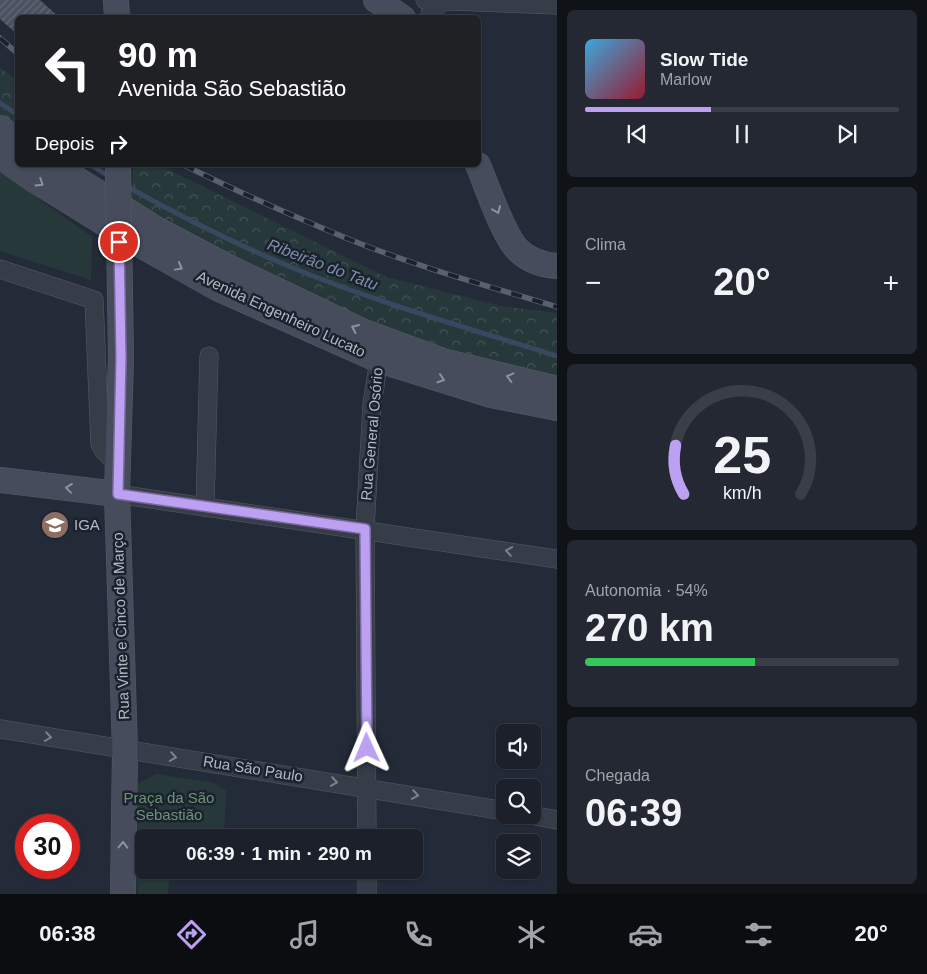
<!DOCTYPE html>
<html lang="pt">
<head>
<meta charset="utf-8">
<style>
  :root { --surface:#1b202a; --page:#242832; --text:#f1f3f6; --muted:#a0a3a8; --line:#393e47; --accent:#bca0f2 }
  body { margin:0; font-family:Arial,sans-serif; background:var(--page); color:var(--text); height:100vh; display:flex; flex-direction:column; font-size:19px; white-space:nowrap }
  * { box-sizing:border-box; margin:0 }
  p { font-size:16px; color:var(--muted) }
  .icon { flex:none; width:28px; height:28px; fill:none; stroke:currentColor; stroke-width:2; stroke-linecap:round; stroke-linejoin:round }
  .map { position:relative; flex:1; overflow:hidden }
  .sheet { display:flex; flex-direction:column; gap:10px; padding:10px; background:#0f1217; width:370px }
  .sheet>* { flex:none }
  .guide { position:absolute; left:15px; top:15px; width:466px; height:152px; border-radius:8px; box-shadow:0 1px 4px #0004,0 0 0 1px var(--line); background:#202124; color:#fff; overflow:hidden }
  .controls { position:absolute; left:496px; top:724px; display:grid; gap:10px }
  .controls a { display:grid; place-items:center; width:45px; height:45px; border-radius:8px; background:var(--surface); box-shadow:0 1px 4px #0004,0 0 0 1px var(--line); font-size:25px }
  .speed { position:absolute; left:15px; top:814px; display:flex; gap:10px; font-size:25px; font-weight:700; text-align:center }
  .speed>* { display:grid; place-content:center; width:65px; height:65px; border-radius:50%; background:var(--surface); box-shadow:0 1px 4px #0004,0 0 0 1px var(--line); line-height:1 }
  .speed .limit { border:8px solid #d22; background:#fff; color:#111 }
  .pin { position:absolute; display:grid; place-items:center; width:42px; height:42px; color:#fff; margin:-21px; border:2px solid #fff; border-radius:50%; box-shadow:0 1px 5px #0007 }
  .me { position:absolute; width:55px; margin:-28px; rotate:359deg; stroke-linejoin:round; filter:drop-shadow(0 0 4px #0008) }
  .turn { display:flex; align-items:center; gap:18px; height:105px; padding:0 20px; font-size:22px }
  .turn .icon { width:65px; height:65px; stroke-width:2.5 }
  .turn b { display:block; font-size:35px; line-height:42px }
  .then { display:flex; align-items:center; height:48px; padding:0 20px; background:#0003; gap:10px; font-size:19px }
  .big { font-size:38px; font-weight:800; line-height:1.1 }
  .sheet .card { flex:1; display:flex; flex-direction:column; justify-content:center; gap:8px; min-width:0; padding:0 18px; border-radius:8px; background:var(--page) }
  .sheet .dial { align-items:center; gap:0 }
  .dial svg { height:130px; overflow:visible; fill:none; stroke:var(--line); stroke-width:7; stroke-linecap:round; text-anchor:middle }
  .dial text { fill:var(--text); stroke:none }
  .song { display:flex; align-items:center; gap:15px }
  .cover { width:60px; height:60px; border-radius:8px; background:linear-gradient(135deg,hsl(200 70% 55%),hsl(350 70% 35%)) }
  .played { height:5px; border-radius:2px; background:linear-gradient(90deg,var(--accent) 40%,var(--line) 40%) }
  .keys { display:flex; justify-content:space-around; direction:ltr }
  .heat { display:flex; justify-content:space-between; align-items:center; font-size:28px; direction:ltr }
  .charge { height:8px; border-radius:4px; background:linear-gradient(90deg,#34c759 54%,var(--line) 0) }
  .trip { position:absolute; left:135px; top:829px; width:288px; height:50px; border-radius:8px; background:var(--surface); box-shadow:0 1px 4px #0004,0 0 0 1px var(--line); font-weight:800; line-height:50px; text-align:center }
  .dock { display:flex; height:80px; justify-content:space-around; align-items:center; background:#0b0d11; color:var(--muted) }
  .dock .icon { width:35px; height:35px }
  .dock .selected { color:var(--accent) }
  .dock b { font-size:22px; color:var(--text) }
  main { display:flex; flex:1; min-height:0 }
  .map>svg:first-child { display:block }
  .forest { fill:url(#forest-crowns) }
  .green { fill:#27383a }
  .lines { fill:none; stroke-linecap:round; stroke-linejoin:round }
  .stream { stroke:#3a485f; stroke-width:5 }
  .building { fill:url(#building-hatch) }
  .street-casing { stroke:#555b66; stroke-width:19 }
  .secondary-casing { stroke:#555b66; stroke-width:26 }
  .street { stroke:#373d48; stroke-width:18 }
  .secondary { stroke:#464c5b; stroke-width:25 }
  .rail-casing { stroke:#59616f; stroke-width:5.5 }
  .rail { stroke:#1c222d; stroke-width:4; stroke-dasharray:11; stroke-linecap:butt }
  .secondary-bridge-casing { stroke:#555b66; stroke-width:26; stroke-linecap:butt }
  .secondary-bridge { stroke:#464c5b; stroke-width:25 }
  .oneway { stroke:#8c929f }
  .oneway2 { stroke:#7b818c }
  .route-casing { stroke:#7a689d; stroke-width:12 }
  .route { stroke:#bca0f2; stroke-width:9 }
  .labels { text-anchor:middle; stroke-width:5; stroke-linejoin:round; paint-order:stroke }
  .street-label { font-size:15px; fill:#b2b8c4; stroke:#1c222d }
  .poi-label { font-size:15px; fill:#b2b8c4; stroke:#1c222d; text-anchor:start }
  .park-label { font-size:15px; fill:#6b9377; stroke:#1c222d }
  .water-label { font-size:16px; font-style:italic; fill:#7c8eaa; stroke:#1c222d }
</style>
</head>
<body>
<main>
<div class="map">
<svg width="557" height="894" viewBox="0 0 557 894">
  <defs>
    <pattern id="forest-crowns" width="20" height="18" patternUnits="userSpaceOnUse" patternTransform="scale(1.25)"><rect width="20" height="18" fill="#27383a"/><path d="M2 6a3 3 0 1 1 6 0M12 15a3 3 0 1 1 6 0" fill="none" stroke="#445355"/></pattern>
    <pattern id="building-hatch" width="6" height="6" patternUnits="userSpaceOnUse" patternTransform="scale(1.25)"><rect width="6" height="6" fill="#4a5261"/><path d="M-1 1l2-2M0 6l6-6M5 7l2-2" fill="none" stroke="#626976"/></pattern>
  </defs>
  <rect width="100%" height="100%" fill="#242b38"/>
  <g class="forest">
    <polygon points="0,68 17,80 17,132 0,120"/>
    <path d="M133,165h26l227,112 115,29 56,7v68c-43,-12 -89,-21 -132,-36 -101,-36 -197,-92 -293,-141z"/>
  </g>
  <g class="green">
    <polygon points="0,171 92,237 91,280 0,251"/>
    <polygon points="156,774 214,783 226,791 224,837 144,838 144,870 170,870 168,894 138,894 137,784"/>
  </g>
  <g class="lines">
    <g class="stream">
      <polyline points="0,103 18,115"/>
      <polyline points="91,165 110,177"/>
      <path d="M126,186c59,33 119,63 182,88 81,32 166,56 249,82"/>
    </g>
  </g>
  <polygon class="building" points="0,0 40,0 60,18 18,18 18,35 0,19"/>
  <g class="lines">
    <defs>
      <g id="street">
        <polyline points="425,0 557,5"/>
        <polyline points="429,18 431,11 443,2"/>
        <polyline points="0,269 94,300 100,444 104,451 118,464"/>
        <polyline points="117,494 557,559"/>
        <polyline points="205,507 209,356"/>
        <polyline points="0,729 505,811"/>
        <polyline points="530,815 557,820"/>
        <polyline points="367,838 365,529 372,404 379,360"/>
        <polyline points="367,870 367,894"/>
      </g>
      <g id="secondary">
        <polyline points="116,0 117,18"/>
        <polyline points="376,0 403,18"/>
        <polyline points="0,128 18,140"/>
        <polyline points="0,156 36,181 130,239 217,288 379,360 491,395 557,408"/>
        <polyline points="54,165 156,229 230,268 364,332 443,361 557,389"/>
        <path d="M478,165c9,21 25,70 40,85 10,10 25,15 39,16"/>
        <polyline points="121,358 117,494 125,750 123,894"/>
        <polyline points="0,480 117,494"/>
      </g>
    </defs>
    <use href="#street" class="street-casing"/>
    <use href="#secondary" class="secondary-casing"/>
    <use href="#street" class="street"/>
    <use href="#secondary" class="secondary"/>
    <defs>
      <g id="rail">
        <polyline points="0,38 18,54"/>
        <path d="M184,165c54,27 111,52 167,75 67,27 137,46 206,67"/>
      </g>
    </defs>
    <use href="#rail" class="rail-casing"/>
    <use href="#rail" class="rail"/>
    <defs>
      <polyline id="secondary-bridge" points="118,165 121,358"/>
    </defs>
    <use href="#secondary-bridge" class="secondary-bridge-casing"/>
    <use href="#secondary-bridge" class="secondary-bridge"/>
  </g>
  <defs><path id="oneway-chevron" d="M-2-3.5L2.5 0L-2 3.5" fill="none" stroke-width="1.6" stroke-linecap="round" stroke-linejoin="round" transform="scale(1.25)"/></defs>
  <g class="oneway">
    <use href="#oneway-chevron" transform="translate(40 183) rotate(32)"/>
    <use href="#oneway-chevron" transform="translate(497 210) rotate(67)"/>
    <use href="#oneway-chevron" transform="translate(179 267) rotate(29)"/>
    <use href="#oneway-chevron" transform="translate(355 328) rotate(-156)"/>
    <use href="#oneway-chevron" transform="translate(510 377) rotate(-166)"/>
    <use href="#oneway-chevron" transform="translate(441 379) rotate(18)"/>
    <use href="#oneway-chevron" transform="translate(69 488) rotate(-173)"/>
    <use href="#oneway-chevron" transform="translate(123 845) rotate(-89)"/>
  </g>
  <g class="oneway2">
    <use href="#oneway-chevron" transform="translate(509 551) rotate(-171)"/>
    <use href="#oneway-chevron" transform="translate(48 737) rotate(9)"/>
    <use href="#oneway-chevron" transform="translate(173 757) rotate(9)"/>
    <use href="#oneway-chevron" transform="translate(334 782) rotate(9)"/>
    <use href="#oneway-chevron" transform="translate(415 795) rotate(10)"/>
  </g>
  <g class="lines">
    <defs>
      <polyline id="route" points="119,242 121,358 118,494 365,529 367,748"/>
    </defs>
    <use href="#route" class="route-casing"/>
    <use href="#route" class="route"/>
  </g>
  <defs>
    <symbol id="university-disc" viewBox="-11 -11 22 22"><circle r="9.5" fill="#8d6e63" stroke="#1c222d"/><path d="M0-5L7-2L0 1L-7-2ZM-4 1L0 2.5L4 1V4Q0 6-4 4Z" fill="#fff"/></symbol>
  </defs>
  <g fill-rule="evenodd">
    <use href="#university-disc" x="39" y="509" width="32" height="32"/>
  </g>
  <g class="labels">
    <g class="street-label">
      <text transform="translate(281 314) rotate(25)" y="5">Avenida Engenheiro Lucato</text>
      <text transform="translate(372 434) rotate(-85)" y="5">Rua General Osório</text>
      <text transform="translate(121 626) rotate(-92)" y="5">Rua Vinte e Cinco de Março</text>
      <text transform="translate(253 769) rotate(9)" y="5">Rua São Paulo</text>
    </g>
    <g class="poi-label">
      <text x="74" y="530">IGA</text>
    </g>
    <g class="park-label">
      <text x="169" y="803">Praça da São<tspan x="169" dy="17">Sebastião</tspan></text>
    </g>
    <g class="water-label">
      <text transform="translate(323 264) rotate(21)" y="6">Ribeirão do Tatu</text>
    </g>
  </g>
</svg>
<div class="controls">
<a><svg class="icon" aria-label="sound" viewBox="0 0 24 24"><path d="M4 9h4l5-4v14l-5-4H4zM17 9q2 3 0 6"/></svg></a>
<a><svg class="icon" aria-label="search" viewBox="0 0 24 24"><circle cx="10" cy="10" r="6"/><path d="M15 15l6 6"/></svg></a>
<a><svg class="icon" aria-label="layers" viewBox="0 0 24 24"><path d="M12 4l9 5-9 5-9-5zM3 14l9 5 9-5"/></svg></a>
</div>
<div class="speed"><div class="limit">30</div></div>
<div class="pin" style="left:119px;top:242px;background:#d93025"><svg class="icon" aria-label="arrive" viewBox="0 0 24 24"><path d="M6 21V4h12l-3 4 3 4H6"/></svg></div>
<svg class="me" style="left:367px;top:748px" viewBox="-20 -20 40 40"><path d="M0-17L14 15 0 8-14 15z" fill="#bca0f2" stroke="#fff" stroke-width="4"/></svg>
<div class="trip">06:39 · 1 min · 290 m</div>
<div class="guide">
<div class="turn"><svg class="icon" aria-label="left" viewBox="0 0 24 24"><path d="M17 20v-9H6M10 6l-5 5 5 5"/></svg><div><b>90 m</b>Avenida São Sebastião</div></div>
<div class="then">Depois<svg class="icon" aria-label="right" viewBox="0 0 24 24"><path d="M7 20v-9h11M14 6l5 5-5 5"/></svg></div>
</div>
</div>
<section class="sheet">
<div class="card">
<div class="song"><i class="cover"></i><div><b>Slow Tide</b><p>Marlow</p></div></div>
<div class="played"></div>
<div class="keys"><svg class="icon" aria-label="previous" viewBox="0 0 24 24"><path d="M18 5L8 12l10 7zM5 5v14"/></svg><svg class="icon" aria-label="pause" viewBox="0 0 24 24"><path d="M8 5v14M16 5v14"/></svg><svg class="icon" aria-label="next" viewBox="0 0 24 24"><path d="M6 5l10 7-10 7zM19 5v14"/></svg></div>
</div>
<div class="card"><p>Clima</p>
<div class="heat"><a>−</a><b class="big">20°</b><a>+</a></div>
</div>
<div class="card dial"><svg viewBox="0 0 100 80">
<path d="M14 69A42 42 0 1 1 86 69"/>
<path d="M14 69A42 42 0 0 1 9 39" stroke="#bca0f2"/>
<text x="50" y="56" font-size="32" font-weight="700">25</text>
<text x="50" y="72" font-size="11">km/h</text>
</svg></div>
<div class="card"><p>Autonomia · 54%</p><b class="big">270 km</b><div class="charge"></div></div>
<div class="card"><p>Chegada</p><b class="big">06:39</b></div>
</section>
</main>
<nav class="dock">
<b>06:38</b>
<svg class="icon selected" aria-label="directions" viewBox="0 0 24 24"><path d="M12 3l9 9-9 9-9-9zM9 14v-3h6M13 9l2 2-2 2"/></svg>
<svg class="icon" aria-label="music" viewBox="0 0 24 24"><path d="M9 18V5l10-2v13"/><circle cx="6" cy="18" r="3"/><circle cx="16" cy="16" r="3"/></svg>
<svg class="icon" aria-label="phone" viewBox="0 0 24 24"><path d="M5 4h4l2 5-3 2q2 4 5 5l2-3 5 2v4C11 20 4 13 5 4z"/></svg>
<svg class="icon" aria-label="climate" viewBox="0 0 24 24"><path d="M12 3v18M4 7l16 10M4 17L20 7"/></svg>
<svg class="icon" aria-label="car" viewBox="0 0 24 24"><path d="M5 17H2v-5l4-1 3-4h7l3 4 3 1v5h-3M9 17h6M6 11h13"/><circle cx="7" cy="17" r="2"/><circle cx="17" cy="17" r="2"/></svg>
<svg class="icon" aria-label="filters" viewBox="0 0 24 24"><path d="M4 7h16M4 17h16"/><circle cx="9" cy="7" r="2"/><circle cx="15" cy="17" r="2"/></svg>
<b>20°</b>
</nav>
</body>
</html>
